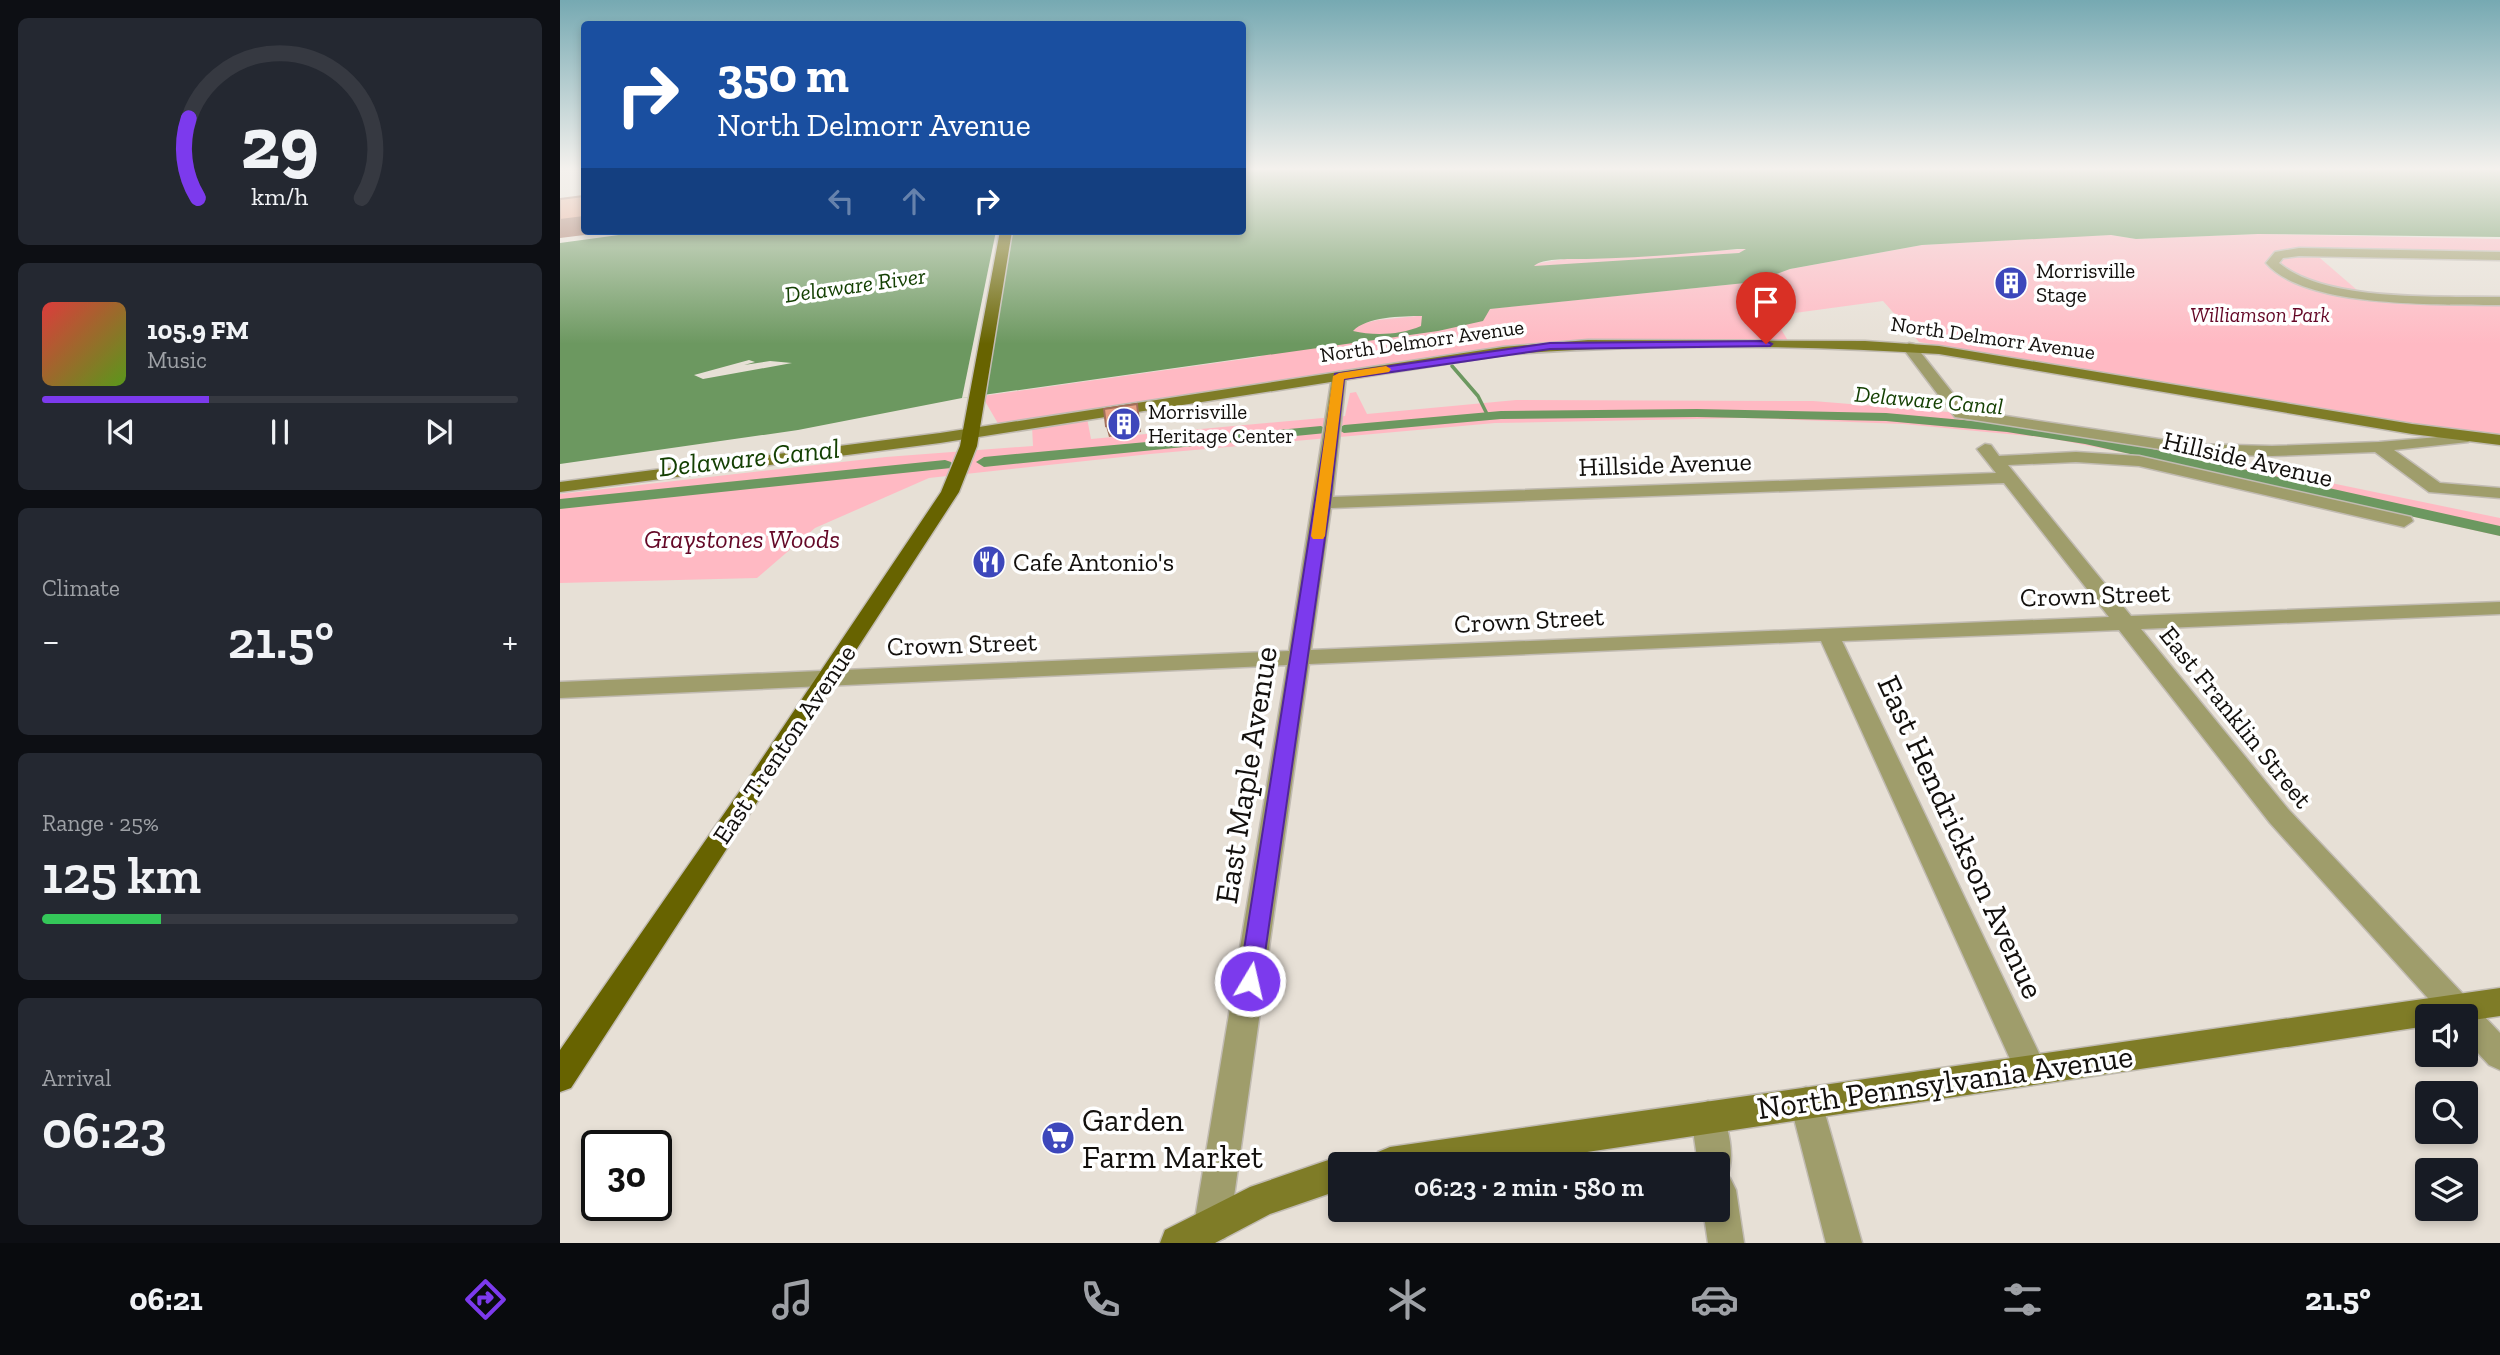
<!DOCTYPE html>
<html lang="en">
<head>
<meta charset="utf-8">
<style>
  :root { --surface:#171b24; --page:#242831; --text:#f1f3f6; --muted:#9ea1a6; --line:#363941; --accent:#7c3aed }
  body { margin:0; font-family:"Zilla Slab",serif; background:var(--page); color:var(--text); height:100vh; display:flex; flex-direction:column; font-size:26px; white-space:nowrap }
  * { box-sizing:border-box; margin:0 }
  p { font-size:23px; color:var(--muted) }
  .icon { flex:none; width:38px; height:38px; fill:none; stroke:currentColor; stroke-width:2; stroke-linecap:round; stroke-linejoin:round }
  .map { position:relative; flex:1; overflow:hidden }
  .drawer { display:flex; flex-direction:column; gap:18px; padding:18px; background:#0d0f14; width:560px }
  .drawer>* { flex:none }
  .guide { position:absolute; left:21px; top:21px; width:665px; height:214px; border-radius:7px; box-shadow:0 4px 10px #0003; background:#1a4fa0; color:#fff; overflow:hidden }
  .fabs { position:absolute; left:1855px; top:1004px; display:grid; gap:14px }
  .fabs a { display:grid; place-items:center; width:63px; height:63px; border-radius:7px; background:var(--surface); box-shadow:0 4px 10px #0003; font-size:35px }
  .speed { position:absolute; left:21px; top:1130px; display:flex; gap:14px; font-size:35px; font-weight:700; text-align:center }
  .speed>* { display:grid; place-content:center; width:91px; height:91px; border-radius:50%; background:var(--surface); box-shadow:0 4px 10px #0003; line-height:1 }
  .speed .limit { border:4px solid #111; border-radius:10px; background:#fff; color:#111 }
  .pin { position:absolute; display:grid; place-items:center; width:60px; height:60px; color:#fff; margin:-72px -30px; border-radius:50% 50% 50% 0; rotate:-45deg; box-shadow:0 0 7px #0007 }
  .pin .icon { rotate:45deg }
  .me { position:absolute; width:77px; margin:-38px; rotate:9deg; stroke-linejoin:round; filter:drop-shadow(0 0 5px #0008) }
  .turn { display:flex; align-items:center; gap:24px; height:147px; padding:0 21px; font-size:32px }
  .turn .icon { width:91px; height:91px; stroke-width:2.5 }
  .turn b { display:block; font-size:49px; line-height:60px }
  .lanes { display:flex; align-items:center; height:66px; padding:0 21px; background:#0003; justify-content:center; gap:35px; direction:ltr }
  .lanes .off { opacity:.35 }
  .big { font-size:52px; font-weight:600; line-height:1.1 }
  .drawer .card { flex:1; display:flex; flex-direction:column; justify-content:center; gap:10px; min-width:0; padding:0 24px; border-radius:10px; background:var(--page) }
  .drawer .dial { align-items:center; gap:0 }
  .dial svg { height:182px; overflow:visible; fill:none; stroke:var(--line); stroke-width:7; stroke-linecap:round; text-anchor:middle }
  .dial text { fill:var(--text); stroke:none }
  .song { display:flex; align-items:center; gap:21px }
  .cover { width:84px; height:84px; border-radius:10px; background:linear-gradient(135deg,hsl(0 70% 55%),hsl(90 70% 35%)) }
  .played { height:7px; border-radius:4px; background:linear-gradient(90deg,var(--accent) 35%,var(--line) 35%) }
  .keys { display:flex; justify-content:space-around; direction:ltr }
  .heat { display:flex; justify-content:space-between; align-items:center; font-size:38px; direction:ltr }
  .charge { height:10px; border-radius:5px; background:linear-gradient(90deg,#34c759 25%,var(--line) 0) }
  .trip { position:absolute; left:768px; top:1152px; width:402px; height:70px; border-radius:7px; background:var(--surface); box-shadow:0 4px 10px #0003; font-weight:600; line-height:70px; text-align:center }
  .tab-bar { display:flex; height:112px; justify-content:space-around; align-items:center; background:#090b0e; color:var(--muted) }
  .tab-bar .icon { width:49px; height:49px }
  .tab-bar .current { color:var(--accent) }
  .tab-bar b { font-size:32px; color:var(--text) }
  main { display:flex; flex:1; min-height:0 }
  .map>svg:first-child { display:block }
  .green { fill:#ffb9c3 }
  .water { fill:#6c9860; fill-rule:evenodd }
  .pier { fill:#e7e0d6 }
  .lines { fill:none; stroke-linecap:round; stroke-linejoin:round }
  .stream { stroke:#6c9860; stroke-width:3.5 }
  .canal { fill:#6c9860; fill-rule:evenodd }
  .minor-casing { stroke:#c1bbb2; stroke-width:3 }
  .secondary-casing { stroke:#c1bbb2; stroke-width:3 }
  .primary-casing { stroke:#c1bbb2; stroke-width:3 }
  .minor { fill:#9f9d6b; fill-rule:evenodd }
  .secondary { fill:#7f7c27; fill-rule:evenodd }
  .primary { fill:#676300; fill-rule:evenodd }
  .shaded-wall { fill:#a26f5c }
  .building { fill:#e79f83; stroke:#a26f5c; stroke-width:2 }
  .route { fill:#7c3aed; stroke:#51269a; stroke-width:2 }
  .slow { fill:#f59e0b }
  .labels { text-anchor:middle; stroke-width:7; stroke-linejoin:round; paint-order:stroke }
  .far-poi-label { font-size:21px; fill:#13100d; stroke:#fff; text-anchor:start }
  .far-park-label { font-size:21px; font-style:italic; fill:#640726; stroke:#fff }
  .far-street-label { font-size:21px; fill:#13100d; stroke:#fff }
  .far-water-label { font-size:23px; font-style:italic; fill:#144003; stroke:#fff }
  .street-label { font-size:26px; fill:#13100d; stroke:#fff }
  .park-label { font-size:26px; font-style:italic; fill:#640726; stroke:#fff }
  .poi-label { font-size:26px; fill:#13100d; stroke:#fff; text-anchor:start }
  .water-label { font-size:28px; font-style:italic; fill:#144003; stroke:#fff }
  .near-street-label { font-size:32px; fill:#13100d; stroke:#fff }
  .near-poi-label { font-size:32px; fill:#13100d; stroke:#fff; text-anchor:start }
</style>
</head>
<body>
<main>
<section class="drawer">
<div class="card dial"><svg viewBox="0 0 100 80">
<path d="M14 69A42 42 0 1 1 86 69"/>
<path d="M14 69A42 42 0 0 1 10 34" stroke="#7c3aed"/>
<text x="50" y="56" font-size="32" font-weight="700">29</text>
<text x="50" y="72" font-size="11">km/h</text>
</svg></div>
<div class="card">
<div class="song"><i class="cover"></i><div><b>105.9 FM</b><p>Music</p></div></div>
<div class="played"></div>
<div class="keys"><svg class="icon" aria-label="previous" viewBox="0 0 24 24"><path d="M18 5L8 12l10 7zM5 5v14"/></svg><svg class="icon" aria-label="pause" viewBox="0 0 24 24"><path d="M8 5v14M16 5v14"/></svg><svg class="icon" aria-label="next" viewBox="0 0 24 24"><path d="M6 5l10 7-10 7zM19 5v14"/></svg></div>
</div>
<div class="card"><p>Climate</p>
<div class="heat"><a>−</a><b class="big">21.5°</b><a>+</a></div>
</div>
<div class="card"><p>Range · 25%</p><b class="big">125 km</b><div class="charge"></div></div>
<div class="card"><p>Arrival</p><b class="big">06:23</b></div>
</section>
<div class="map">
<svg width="1940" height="1243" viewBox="0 0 1940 1243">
  <rect width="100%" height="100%" fill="#e7e0d6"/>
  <g class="green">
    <polygon points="1698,234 1940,239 1940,255 1753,252 1804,296 1940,301 1940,438 1359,342 1346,327 1338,327 1340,320 1323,301 1213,316 1230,344 1034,344 898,358 440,427 422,396 698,357 774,330 818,320 1195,282 1230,269 1362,245 1516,236 1551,235 1576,239"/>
    <polygon points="1188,249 1179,253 974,267 974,264 1010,258"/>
    <polygon points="796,392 807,414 956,400 1253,401 1426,415 1563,436 1747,478 1940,518 1940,536 1601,460 1489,438 1343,424 1184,418 935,423 590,454 369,478 255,528 197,578 0,583 0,494 326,457 473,446 472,426 527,418 531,439 785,416 790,393"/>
  </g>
  <path class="water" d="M683,170h1257v67l-242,-3 -122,5 -25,-4 -189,10 -132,24 -35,13 -265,27 -7,12 -45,10 -476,67 -164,32 -238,34v-221l88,-12h594zM1177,249h9l-7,4 -205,13c7,-8 39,-7 52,-7 50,-1 101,-5 151,-10zM862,316l-1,10c-21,9 -47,10 -68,5 13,-14 48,-15 69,-15zM189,360l6,2 -11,3 26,-4 22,2 -89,16 -9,-4z"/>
  <polygon class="pier" points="436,231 450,231 422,396 402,398"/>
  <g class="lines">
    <polyline class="stream" points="892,366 918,396 928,416"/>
    <g class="canal">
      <polygon points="1137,409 1326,413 1447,424 1525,434 1940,526 1940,536 1525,444 1447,432 1326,421 1137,417 941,419 784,433 777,429 784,425 941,411"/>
      <polygon points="761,426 768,430 766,433 424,467 416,462 424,457"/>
      <polygon points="385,460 391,462 393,465 391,468 0,509 0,499"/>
    </g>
    <defs>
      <g id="minor">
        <path d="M1739,248l201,4v8l-201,-4 -16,2 -4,5c47,39 160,33 221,34v8c-59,-1 -194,4 -234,-42l9,-11z"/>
        <polygon points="1349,343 1354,344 1406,410 1632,444 1712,446 1819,442 1914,434 1916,437 1908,442 1834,450 1880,483 1940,488 1940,498 1869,492 1815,452 1712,456 1632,454 1395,417 1342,347"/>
        <path d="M779,372l7,4 -13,121 663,-24 -19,-24 8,-5 6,1 8,11 77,-4 63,4 272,61 2,4 -9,6 -265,-61 -63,-4 -68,3 123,151 369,-14v12l-359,15 147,180 212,224v37l-11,-5 -23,-25v-23h-21l-175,-194 -151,-193 -277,11 205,429 -5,11 -11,4 -11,-4 -199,-440 -512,23 -79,561 -5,13 -13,5 -13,-5 -5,-13 93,-560 -727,33v-16l729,-31 43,-275zM1444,483l105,134 -798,33 20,-142z"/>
        <polygon points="1246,1087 1258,1092 1262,1103 1302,1243 1266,1243 1230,1103 1234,1092"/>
        <path d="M1148,1101l12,5c8,20 16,50 7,70l3,2 6,12 8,53h-36l-5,-34h15v-45h-20l-7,-47 5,-11z"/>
      </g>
      <g id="secondary">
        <path d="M1028,340l277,1 74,5 473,78 88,11v10l-88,-11 -473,-80c-144,-9 -293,-11 -436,1l-563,88 -380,49v-10l380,-49 563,-86z"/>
        <polygon points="1940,988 1940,1016 1906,1021 1906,1017 1867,1017 1867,1026 947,1164 813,1164 818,1152 830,1147"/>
        <polygon points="780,1156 794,1164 780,1164 780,1190 710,1214 655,1243 600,1243 605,1230 690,1187"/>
      </g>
      <polygon id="primary" points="440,231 452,231 417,446 399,492 11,1088 0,1092 0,1050 193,772 381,492 400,446"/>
    </defs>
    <use href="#minor" class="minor-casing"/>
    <use href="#secondary" class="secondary-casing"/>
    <use href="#primary" class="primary-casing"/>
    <use href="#minor" class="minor"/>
    <use href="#secondary" class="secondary"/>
    <use href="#primary" class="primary"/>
  </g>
  <g class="shaded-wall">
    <polygon points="24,217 24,231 86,231 58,235 57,231 0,238 0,220"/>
    <polygon points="577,404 579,415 581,432 549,437 546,426"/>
  </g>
  <g class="building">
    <polygon points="24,196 24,217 0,220 0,199"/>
    <polygon points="577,404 579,421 546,426 544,409"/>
  </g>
  <linearGradient id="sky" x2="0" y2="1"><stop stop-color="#76a9b2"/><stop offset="0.49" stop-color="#f4f1ed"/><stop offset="1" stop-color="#f4f1ed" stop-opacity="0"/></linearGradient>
  <rect width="1940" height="344" fill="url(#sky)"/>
  <polygon class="route" points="1206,341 1212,344 1210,346 990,349 784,379 770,503 701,981 698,988 690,990 682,988 679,981 775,374 990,343"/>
  <polygon class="slow" points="826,366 831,369 829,372 784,379 765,536 763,539 753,539 751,536 773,376 779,373"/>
  <defs>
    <symbol id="building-disc" viewBox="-11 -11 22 22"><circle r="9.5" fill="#3d47bb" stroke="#fff"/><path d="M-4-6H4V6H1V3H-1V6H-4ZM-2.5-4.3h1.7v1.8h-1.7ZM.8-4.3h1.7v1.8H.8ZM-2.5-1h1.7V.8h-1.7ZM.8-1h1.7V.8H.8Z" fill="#fff"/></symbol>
    <symbol id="restaurant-disc" viewBox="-11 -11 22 22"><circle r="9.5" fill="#3d47bb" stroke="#fff"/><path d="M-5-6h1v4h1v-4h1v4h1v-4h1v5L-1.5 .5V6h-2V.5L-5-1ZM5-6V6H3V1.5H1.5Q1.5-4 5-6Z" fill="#fff"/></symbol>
    <symbol id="supermarket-disc" viewBox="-11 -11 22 22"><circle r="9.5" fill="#3d47bb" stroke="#fff"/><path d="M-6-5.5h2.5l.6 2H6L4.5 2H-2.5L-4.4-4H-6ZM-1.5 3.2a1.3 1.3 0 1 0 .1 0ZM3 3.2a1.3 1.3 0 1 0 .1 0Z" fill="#fff"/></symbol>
  </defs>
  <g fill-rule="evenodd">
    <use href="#building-disc" x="1432" y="264" width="38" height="38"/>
    <use href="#building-disc" x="545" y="405" width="38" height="38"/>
    <use href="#restaurant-disc" x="410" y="543" width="38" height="38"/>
    <use href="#supermarket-disc" x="479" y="1119" width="38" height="38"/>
  </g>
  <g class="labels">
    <g class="far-poi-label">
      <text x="1476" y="278">Morrisville<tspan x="1476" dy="24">Stage</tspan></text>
      <text x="588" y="419">Morrisville<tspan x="588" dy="24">Heritage Center</tspan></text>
    </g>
    <g class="far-park-label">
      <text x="1700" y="322">Williamson Park</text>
    </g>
    <g class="far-street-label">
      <text transform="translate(1433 338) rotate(8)" y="7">North Delmorr Avenue</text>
      <text transform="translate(862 341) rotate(-8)" y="7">North Delmorr Avenue</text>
    </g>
    <g class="far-water-label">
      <text transform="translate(295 285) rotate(-8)" y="8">Delaware River</text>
      <text transform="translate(1369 400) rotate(5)" y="8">Delaware Canal</text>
    </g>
    <g class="street-label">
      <text transform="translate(1688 459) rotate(13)" y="9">Hillside Avenue</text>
      <text transform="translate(1105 464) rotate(-2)" y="9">Hillside Avenue</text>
      <text transform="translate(1535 595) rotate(-2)" y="9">Crown Street</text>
      <text transform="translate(969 620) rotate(-3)" y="9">Crown Street</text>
      <text transform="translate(402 644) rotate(-2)" y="9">Crown Street</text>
      <text transform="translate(1676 717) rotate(51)" y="9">East Franklin Street</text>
      <text transform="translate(224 744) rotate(-56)" y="9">East Trenton Avenue</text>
    </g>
    <g class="park-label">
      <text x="182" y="548">Graystones Woods</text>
    </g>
    <g class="poi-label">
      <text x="453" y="571">Cafe Antonio's</text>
    </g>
    <g class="water-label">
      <text transform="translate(189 457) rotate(-6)" y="10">Delaware Canal</text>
    </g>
    <g class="near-street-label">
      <text transform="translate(686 775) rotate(-81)" y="11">East Maple Avenue</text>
      <text transform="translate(1401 837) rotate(65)" y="11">East Hendrickson Avenue</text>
      <text transform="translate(1385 1082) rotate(-8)" y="11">North Pennsylvania Avenue</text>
    </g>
    <g class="near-poi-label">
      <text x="522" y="1131">Garden<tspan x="522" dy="37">Farm Market</tspan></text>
    </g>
  </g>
</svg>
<div class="fabs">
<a><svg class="icon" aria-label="sound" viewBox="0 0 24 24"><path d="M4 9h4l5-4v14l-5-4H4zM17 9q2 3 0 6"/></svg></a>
<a><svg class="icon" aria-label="search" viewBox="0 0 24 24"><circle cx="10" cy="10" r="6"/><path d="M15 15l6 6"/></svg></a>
<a><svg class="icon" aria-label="layers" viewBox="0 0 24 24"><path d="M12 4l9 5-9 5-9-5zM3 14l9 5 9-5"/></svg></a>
</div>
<div class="speed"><div class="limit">30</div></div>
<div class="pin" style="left:1206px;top:344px;background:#d93025"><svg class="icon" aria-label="arrive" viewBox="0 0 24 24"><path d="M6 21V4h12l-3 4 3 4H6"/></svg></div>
<svg class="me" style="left:690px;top:981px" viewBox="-20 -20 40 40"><circle r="17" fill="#7c3aed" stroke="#fff" stroke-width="3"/><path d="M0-11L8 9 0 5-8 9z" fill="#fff"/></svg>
<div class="trip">06:23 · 2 min · 580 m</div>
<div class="guide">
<div class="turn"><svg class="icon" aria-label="right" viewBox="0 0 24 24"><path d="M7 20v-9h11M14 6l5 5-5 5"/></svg><div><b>350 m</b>North Delmorr Avenue</div></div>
<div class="lanes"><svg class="icon off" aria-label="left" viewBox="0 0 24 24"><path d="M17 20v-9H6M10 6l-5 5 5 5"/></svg><svg class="icon off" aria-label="ahead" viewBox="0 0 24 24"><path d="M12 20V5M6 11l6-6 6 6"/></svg><svg class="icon" aria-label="right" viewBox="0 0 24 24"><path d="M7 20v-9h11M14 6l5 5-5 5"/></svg></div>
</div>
</div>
</main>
<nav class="tab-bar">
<b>06:21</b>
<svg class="icon current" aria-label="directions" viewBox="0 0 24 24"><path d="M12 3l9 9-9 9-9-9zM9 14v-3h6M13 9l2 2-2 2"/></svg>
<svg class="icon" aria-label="music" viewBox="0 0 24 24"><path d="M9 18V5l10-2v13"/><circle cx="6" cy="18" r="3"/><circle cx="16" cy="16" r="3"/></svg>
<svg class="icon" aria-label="phone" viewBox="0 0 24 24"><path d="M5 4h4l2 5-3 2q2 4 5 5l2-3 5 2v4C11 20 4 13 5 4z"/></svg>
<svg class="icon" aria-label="climate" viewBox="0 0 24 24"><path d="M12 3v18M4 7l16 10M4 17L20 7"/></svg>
<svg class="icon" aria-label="car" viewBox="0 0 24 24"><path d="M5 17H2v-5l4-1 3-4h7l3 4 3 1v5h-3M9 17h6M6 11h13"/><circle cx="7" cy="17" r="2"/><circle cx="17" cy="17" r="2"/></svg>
<svg class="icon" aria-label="filters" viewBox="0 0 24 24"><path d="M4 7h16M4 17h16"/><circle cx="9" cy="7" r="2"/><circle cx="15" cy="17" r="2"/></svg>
<b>21.5°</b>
</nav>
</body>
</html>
